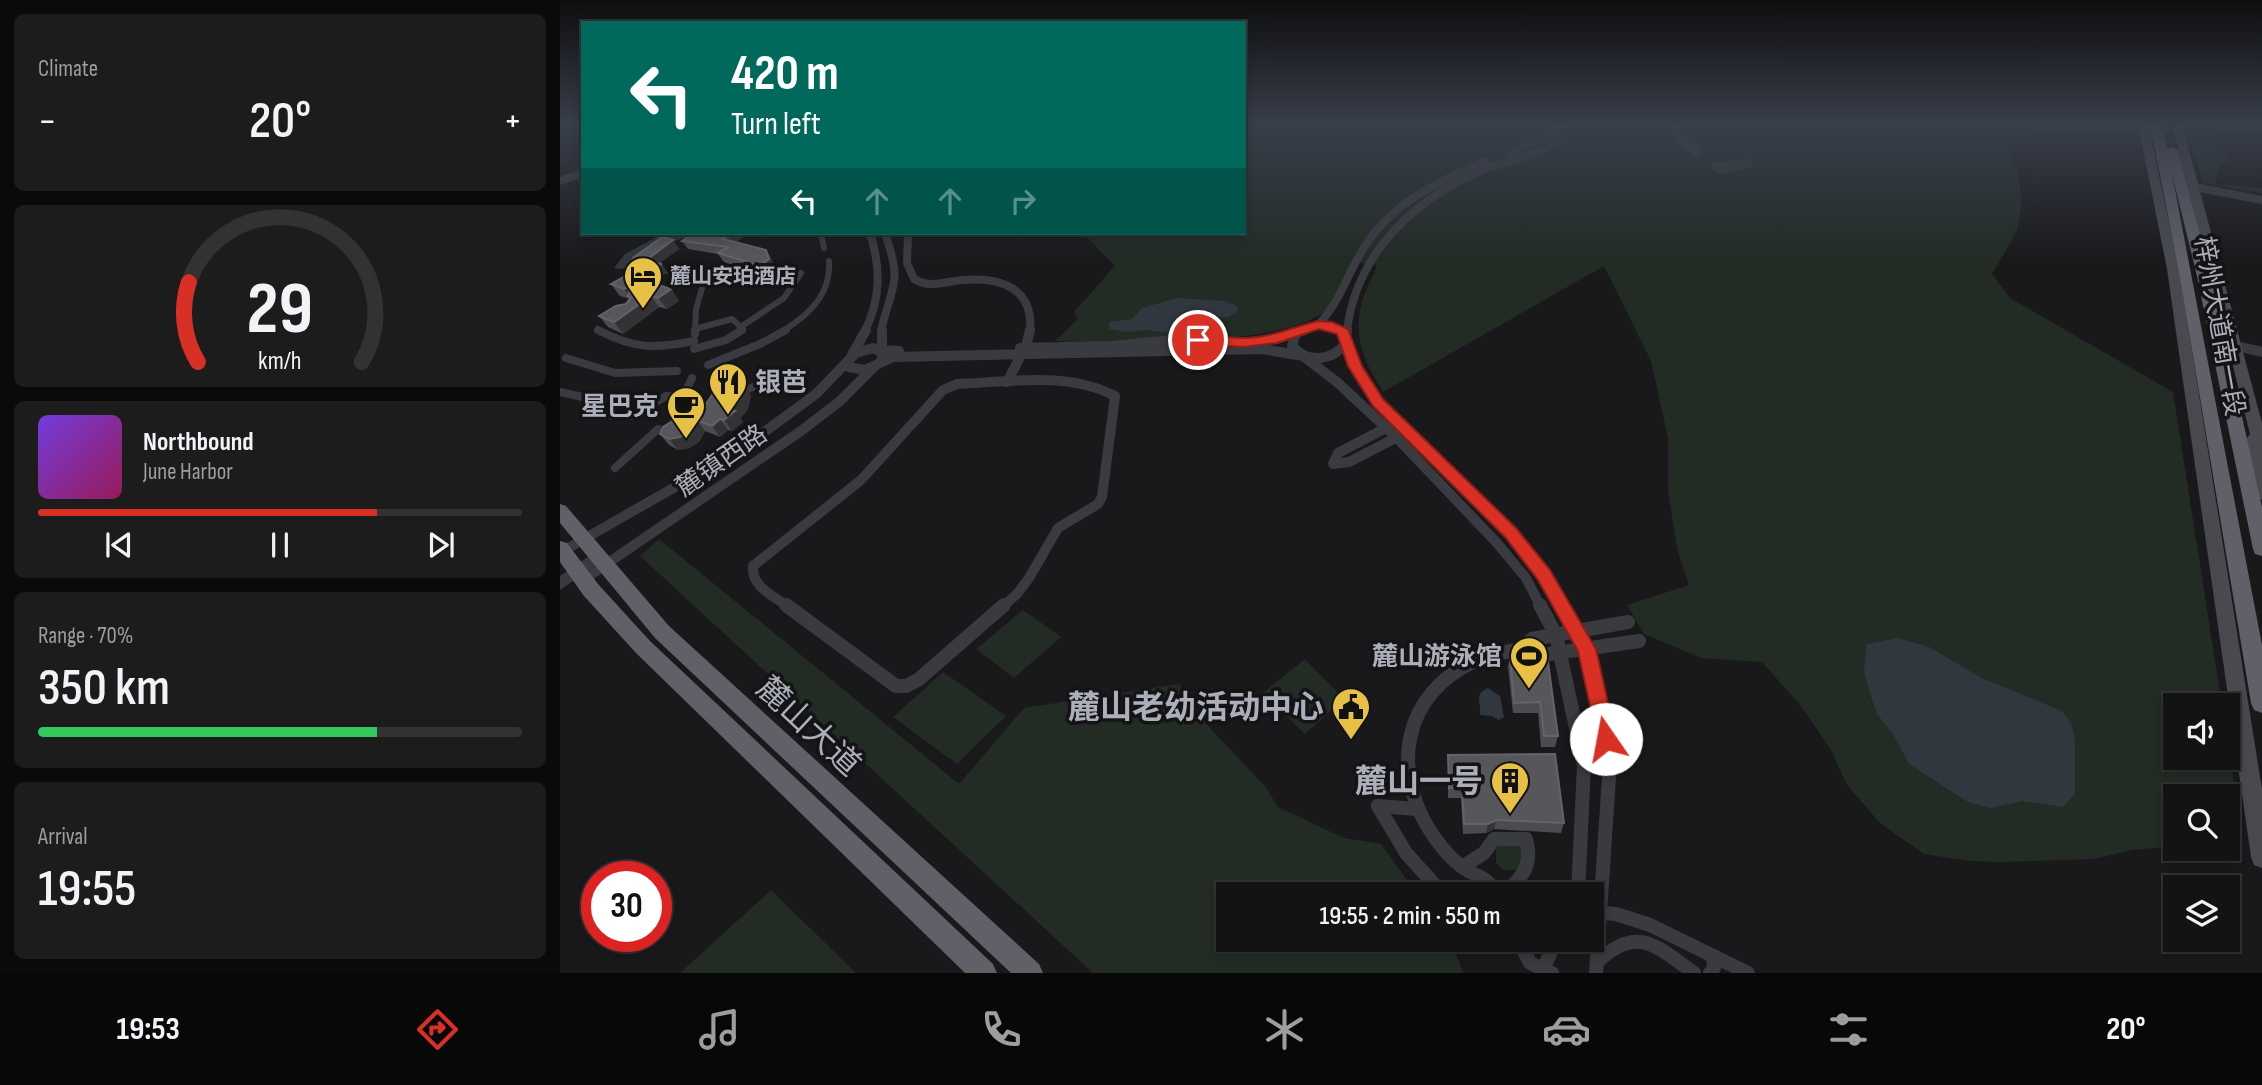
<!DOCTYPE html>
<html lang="en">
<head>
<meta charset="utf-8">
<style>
  :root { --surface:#131314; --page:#1c1c1d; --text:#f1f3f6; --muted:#9d9ea0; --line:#323234; --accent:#d93025 }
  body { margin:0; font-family:"Sofia Sans Condensed","Noto Sans SC",sans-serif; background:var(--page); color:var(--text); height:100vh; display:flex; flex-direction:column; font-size:26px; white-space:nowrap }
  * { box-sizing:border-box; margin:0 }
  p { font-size:23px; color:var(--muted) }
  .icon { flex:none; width:38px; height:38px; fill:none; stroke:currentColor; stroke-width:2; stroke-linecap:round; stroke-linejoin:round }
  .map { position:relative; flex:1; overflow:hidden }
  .sheet { display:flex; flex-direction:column; gap:14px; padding:14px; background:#0a0a0b; width:560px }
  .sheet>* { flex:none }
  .top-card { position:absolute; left:21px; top:21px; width:665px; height:214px; border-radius:0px; box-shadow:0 4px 10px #0003,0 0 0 2px var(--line); background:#00695c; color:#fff; overflow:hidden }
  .buttons { position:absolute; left:1603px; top:693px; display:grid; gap:14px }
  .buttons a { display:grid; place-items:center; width:77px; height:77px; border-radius:0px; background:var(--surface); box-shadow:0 4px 10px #0003,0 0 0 2px var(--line); font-size:35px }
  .speed { position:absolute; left:21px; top:861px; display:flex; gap:14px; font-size:35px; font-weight:700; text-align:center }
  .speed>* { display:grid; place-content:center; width:91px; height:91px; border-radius:50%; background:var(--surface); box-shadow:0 4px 10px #0003,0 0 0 2px var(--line); line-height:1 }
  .speed .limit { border:10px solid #d22; background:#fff; color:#111 }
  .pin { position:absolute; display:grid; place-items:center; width:60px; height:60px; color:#fff; margin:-30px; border:4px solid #fff; border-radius:50%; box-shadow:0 2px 7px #0007 }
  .me { position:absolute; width:77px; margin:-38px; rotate:348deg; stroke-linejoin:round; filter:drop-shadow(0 0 5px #0008) }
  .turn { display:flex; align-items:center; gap:24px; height:147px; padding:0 35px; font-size:32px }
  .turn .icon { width:91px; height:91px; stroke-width:2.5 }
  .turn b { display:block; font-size:49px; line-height:60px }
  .lanes { display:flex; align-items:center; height:66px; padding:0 35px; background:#0003; justify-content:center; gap:35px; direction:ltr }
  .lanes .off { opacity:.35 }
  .big { font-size:52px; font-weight:600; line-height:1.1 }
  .sheet .card { flex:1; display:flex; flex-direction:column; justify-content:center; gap:10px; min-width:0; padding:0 24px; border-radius:10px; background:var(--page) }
  .sheet .dial { align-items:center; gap:0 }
  .dial svg { height:182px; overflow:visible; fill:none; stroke:var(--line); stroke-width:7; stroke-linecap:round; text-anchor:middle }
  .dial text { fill:var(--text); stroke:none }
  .song { display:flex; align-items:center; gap:21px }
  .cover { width:84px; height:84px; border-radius:10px; background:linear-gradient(135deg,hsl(260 70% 55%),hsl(330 70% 35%)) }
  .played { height:7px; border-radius:4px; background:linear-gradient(90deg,var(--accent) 70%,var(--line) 70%) }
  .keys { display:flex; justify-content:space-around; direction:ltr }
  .heat { display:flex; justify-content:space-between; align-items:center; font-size:38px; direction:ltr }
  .charge { height:10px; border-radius:5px; background:linear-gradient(90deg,#34c759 70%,var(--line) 0) }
  .trip { position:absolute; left:656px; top:882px; width:388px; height:70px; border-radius:0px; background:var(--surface); box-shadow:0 4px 10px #0003,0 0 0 2px var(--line); font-weight:600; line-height:70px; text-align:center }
  .menu { display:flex; height:112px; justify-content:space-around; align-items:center; background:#080808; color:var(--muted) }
  .menu .icon { width:49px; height:49px }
  .menu .current { color:var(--accent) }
  .menu b { font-size:32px; color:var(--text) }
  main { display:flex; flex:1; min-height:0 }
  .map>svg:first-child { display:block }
  .green { fill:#232b25 }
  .water { fill:#30373f }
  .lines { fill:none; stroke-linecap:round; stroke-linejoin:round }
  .pedestrian-far1 { stroke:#3a3b40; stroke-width:6 }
  .pedestrian { stroke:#3a3b40; stroke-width:8 }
  .minor-far2 { stroke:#3a3b40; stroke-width:8 }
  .minor-far1 { stroke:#3a3b40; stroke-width:10 }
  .minor { stroke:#3a3b40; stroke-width:14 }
  .tertiary { fill:#3a3b40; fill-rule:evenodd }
  .secondary { fill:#494a50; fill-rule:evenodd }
  .trunk { fill:#5f6068; fill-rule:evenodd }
  .wall { fill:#4b4b50 }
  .shaded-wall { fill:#333336 }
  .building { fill:#56565b; stroke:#63646a; stroke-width:2 }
  .route { fill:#d93025; stroke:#8d1f18; stroke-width:2 }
  .labels { text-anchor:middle; stroke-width:7; stroke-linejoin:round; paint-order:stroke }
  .far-poi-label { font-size:21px; font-weight:bold; fill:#acafba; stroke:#141416; text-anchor:start }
  .street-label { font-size:26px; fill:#acafba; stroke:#141416 }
  .poi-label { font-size:26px; font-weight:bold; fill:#acafba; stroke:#141416; text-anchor:end }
  .near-poi-label { font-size:32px; font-weight:bold; fill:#acafba; stroke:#141416; text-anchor:end }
  .near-street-label { font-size:32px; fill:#acafba; stroke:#141416 }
</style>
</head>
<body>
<main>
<section class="sheet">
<div class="card"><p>Climate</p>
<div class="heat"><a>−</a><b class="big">20°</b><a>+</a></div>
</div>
<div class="card dial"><svg viewBox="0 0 100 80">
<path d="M14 69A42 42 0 1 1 86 69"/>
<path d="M14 69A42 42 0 0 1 10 34" stroke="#d93025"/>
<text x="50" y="56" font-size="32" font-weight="700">29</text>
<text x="50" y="72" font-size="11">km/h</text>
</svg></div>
<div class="card">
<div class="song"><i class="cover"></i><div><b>Northbound</b><p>June Harbor</p></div></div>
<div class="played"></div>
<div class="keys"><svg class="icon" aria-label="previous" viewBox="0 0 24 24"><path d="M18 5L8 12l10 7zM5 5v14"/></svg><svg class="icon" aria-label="pause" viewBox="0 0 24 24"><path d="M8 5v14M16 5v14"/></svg><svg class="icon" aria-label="next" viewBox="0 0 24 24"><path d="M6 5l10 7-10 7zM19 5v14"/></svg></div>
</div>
<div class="card"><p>Range · 70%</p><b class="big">350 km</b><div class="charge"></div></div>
<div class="card"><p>Arrival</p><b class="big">19:55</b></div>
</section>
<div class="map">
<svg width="1702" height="973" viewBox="0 0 1702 973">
  <rect width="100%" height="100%" fill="#19191b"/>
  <g class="green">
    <path d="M721,124h705c30,19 41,68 32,102 -5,16 -18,33 -26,48l18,24 163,94 49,313h-47v53h53v-14l14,94 -14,2v-44h-53v50l-43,4 -38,9 -93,3 -31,-1 -46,-7 -44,-31 -33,-38 -16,-35 -30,-44 -39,-44 -61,-4 -57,-24 -17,-29 62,-20 -12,-36 -9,-61v-50l-17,-77 -47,-95 -221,126c-20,-32 -32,-59 -19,-97 4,-10 10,-20 13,-30l-25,-3c-7,13 -12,32 -21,43 -33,44 -221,38 -276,36l23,-22 -4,-7 41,-46 -32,-33h161v-103z"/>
    <polygon points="1627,124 1669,124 1652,143 1669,157 1660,167 1655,184 1702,188 1702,193 1643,183"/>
    <polygon points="99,539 399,784 464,708 619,684 650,728 705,786 718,807 784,838 821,844 857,894 668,894 668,940 891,940 903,973 533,973 80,556"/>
    <polygon points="463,610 501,637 454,678 416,649"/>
    <polygon points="745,659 784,699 745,734 703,693"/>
    <polygon points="383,672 446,716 397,764 333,717"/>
    <polygon points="944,840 963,847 960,870 944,870 936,863 936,847"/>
    <polygon points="211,890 296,973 120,973"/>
  </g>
  <g class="water">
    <path d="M104,233h34c-11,4 -22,7 -33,12 -17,8 -31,28 -51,23l11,-14z"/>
    <polygon points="617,298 665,301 677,306 677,312 668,317 652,317 626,330 609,333 587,330 566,332 549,329 549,322 572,319 582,308"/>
    <polygon points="1338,638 1369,647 1422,678 1502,711 1511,723 1515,740 1515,794 1503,807 1463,801 1430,808 1408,802 1349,764 1333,734 1317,714 1311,697 1304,671 1307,644"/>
    <path d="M928,688l12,8 4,21 -5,3 -7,-4 -12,-1c2,-12 -7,-21 8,-27z"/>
  </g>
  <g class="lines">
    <g class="pedestrian-far1">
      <polyline points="261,233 264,248"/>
      <polyline points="182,326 224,298 241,273"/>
      <polyline points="135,329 172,319 183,329 180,331"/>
      <polyline points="38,330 41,331"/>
      <polyline points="135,331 136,309 146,274"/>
      <path d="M223,331c27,-17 48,-37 46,-70"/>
    </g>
    <g class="pedestrian">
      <path d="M38,330c36,19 57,19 96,11"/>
      <polyline points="135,334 135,330"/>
      <polyline points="134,349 166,340 182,330"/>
      <polyline points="6,358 55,373 117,371"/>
      <polyline points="148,365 200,344 226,330"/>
      <polyline points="0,392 53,404 51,416 72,416 106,396 121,397"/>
      <polyline points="177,393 207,382"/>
      <polyline points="122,399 132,378"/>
      <polyline points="55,468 98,429"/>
    </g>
    <g class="minor-far2">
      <polyline points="1113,124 1118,138 1138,153"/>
      <polyline points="1128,124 1128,138 1135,148"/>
      <polyline points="950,153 990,133 998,124"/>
      <polyline points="1156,166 1189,163 1161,170"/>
      <polyline points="0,181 23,173"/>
      <polyline points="1635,187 1702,200"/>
      <path d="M348,233l-1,30 7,16c16,10 32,2 49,1 38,-3 71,8 67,51"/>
      <path d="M758,325c20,-21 27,-44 41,-69 26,-49 76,-74 126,-94"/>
      <path d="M305,331c16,-33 16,-63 5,-98"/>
      <path d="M321,331c11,-48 22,-46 4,-98"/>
      <path d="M740,331c17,-6 25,-7 42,0"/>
      <path d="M787,331c9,-78 68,-133 138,-162 16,-7 49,-13 61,-21 9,-6 14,-16 21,-24"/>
    </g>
    <g class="minor-far1">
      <polyline points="322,330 322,350 339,351"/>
      <path d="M745,330l-9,3 -4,13c16,18 40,15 54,-3l-3,-11 -5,-2"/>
      <polyline points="786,338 787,330"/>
      <path d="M786,343l17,38 15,22c66,64 138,124 185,204"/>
      <polyline points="1676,346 1702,352"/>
      <polygon points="313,348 324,353 320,363 305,370 289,367 288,361 296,353"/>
      <polyline points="460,348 552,346 614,340 684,343 717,339 736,333"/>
      <polyline points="292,355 306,330"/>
      <polyline points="320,363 333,357 702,349 743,356 777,382 836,437 936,542 966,578 981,607"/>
      <polyline points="447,382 466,346 470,330"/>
      <polygon points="826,428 849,431 789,462 773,464 778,453"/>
      <polyline points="3,551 180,450 256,394 288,361"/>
      <polyline points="23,580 241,431 280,401 315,366"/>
      <path d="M229,607c-15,-11 -38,-20 -36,-41l108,-86 82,-90 14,-6c52,-2 110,-13 158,12l-13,101 -4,7 -40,24 -29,50 -12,16 -15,13"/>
    </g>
    <g class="minor">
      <polyline points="226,605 336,686 346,686 358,680 444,605"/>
      <polyline points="980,605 996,635 1024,765 1018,894"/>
      <polyline points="1002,605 1027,649 1050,762 1036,973"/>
      <polyline points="1068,622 972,639 964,648 982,655 1079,641"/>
      <polyline points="818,806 846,853 883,894"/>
      <polyline points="818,806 856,809"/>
      <path d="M902,867l22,-14 10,-14h32c7,26 -3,38 -22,55"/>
      <path d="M938,894c-17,-23 -19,-14 -37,-28 -10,-7 -19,-18 -26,-28 -46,-64 -34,-145 42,-178 15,-6 31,-8 47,-12"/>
      <polyline points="1032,912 1056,914 1090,925 1188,973"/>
      <polyline points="958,940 970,963 992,973"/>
      <path d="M1037,962c41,-38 59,-16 97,11"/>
      <polyline points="981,973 997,940"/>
      <polyline points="1150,973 1154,968 1153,956"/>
    </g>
    <polygon class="tertiary" points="38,550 43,552 45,556 43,560 0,590 0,576"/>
    <g class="secondary">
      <polygon points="1578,124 1588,124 1619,269 1702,789 1702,868 1694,865 1691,857 1607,269"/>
      <polygon points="1612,124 1622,124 1702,423 1702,499 1696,502 1688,496 1687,438 1690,434"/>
    </g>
    <g class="trunk">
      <polygon points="1590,124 1601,124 1607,149 1612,147 1618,150 1651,276 1702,507 1702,556 1695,554 1693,549 1637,276 1612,174 1702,645 1702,713 1694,710 1691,703 1619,272"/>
      <polygon points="0,504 6,506 109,626 479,964 483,973 451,973 95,638 0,523"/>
      <polygon points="0,541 7,543 38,584 90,641 433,964 437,973 405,973 76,653 24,596 0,562"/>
    </g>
  </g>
  <g class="wall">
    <polygon points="133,233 188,233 176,242 206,250 211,258 214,268 205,275 164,262 158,254 128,249 122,241"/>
    <polygon points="113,240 119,249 99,263 108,273 85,281 111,289 119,301 107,309 99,307 63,334 48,327 39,316 66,304 70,299 60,296 51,284 70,276 76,263 73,258"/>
    <polygon points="191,395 188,409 180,419 183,422 172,431 168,430 160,437 145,431 139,442 129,448 118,450 109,445 100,434 131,418"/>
    <polygon points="987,655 998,736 995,747 981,747 978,713 953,713 948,667 950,656"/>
    <polygon points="888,755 1004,823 1001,833 934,829 926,833 903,834 901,798 888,798"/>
  </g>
  <g class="shaded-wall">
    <polygon points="172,233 188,233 168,248 163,239"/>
    <polygon points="113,240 119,249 96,266 102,264 108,273 76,284 69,275 85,261"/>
    <polygon points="206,250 211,258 214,268 205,275 200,266"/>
    <polygon points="71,285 70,297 64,289"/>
    <polygon points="111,289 119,301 107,309 98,298"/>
    <polygon points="91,296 99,307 63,334 54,322"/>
    <polygon points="183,384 191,395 188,409 180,419 183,422 172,431 164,420 171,410"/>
    <polygon points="160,419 168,430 160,437 152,426"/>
    <polygon points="137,420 145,431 139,442 129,448 118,450 109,439"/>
    <polygon points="936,820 934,829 926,833 928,824"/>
  </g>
  <g class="building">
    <polygon points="133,233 172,233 163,239 206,250 209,259 200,266 158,253 168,247 122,241"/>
    <polygon points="102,237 113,240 85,261 102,264 69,275 67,267 78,262 73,258"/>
    <polygon points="67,275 111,289 98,298 91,296 54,322 39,316 56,306 66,304 71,297 68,296 71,285 64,289 51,284"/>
    <polygon points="183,384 180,398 171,410 175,411 164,420 160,419 152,426 137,420 130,431 120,437 109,439 100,434 103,427 113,421 131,418 143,409 152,395"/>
    <polygon points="987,655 998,736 984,736 980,702 954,703 950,656"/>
    <polygon points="995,754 1004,823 936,820 928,824 904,824 902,788 889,788 888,755"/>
  </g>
  <linearGradient id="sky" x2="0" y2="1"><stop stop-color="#0e0e0f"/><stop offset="0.48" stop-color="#383e4a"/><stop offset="1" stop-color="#383e4a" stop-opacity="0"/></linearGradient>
  <rect width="1702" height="260" fill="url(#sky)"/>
  <path class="route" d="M758,321l14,1 16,7 14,37 21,33 133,129 34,42 46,79 20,90 -3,7 -7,2 -7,-2 -21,-95 -40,-71 -33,-43 -132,-131 -25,-40 -11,-32 -18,-5 -42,14 -33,4 -46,-3 -7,-4c11,-10 38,-1 53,-2 26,0 49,-11 74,-17z"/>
  <defs>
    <symbol id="hotel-pin" viewBox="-11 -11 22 30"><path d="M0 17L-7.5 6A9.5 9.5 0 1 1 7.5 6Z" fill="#e7c145" stroke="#141416"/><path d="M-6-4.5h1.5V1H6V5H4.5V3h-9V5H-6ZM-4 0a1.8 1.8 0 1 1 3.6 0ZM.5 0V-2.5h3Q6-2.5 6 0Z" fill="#111"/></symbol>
    <symbol id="restaurant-pin" viewBox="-11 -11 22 30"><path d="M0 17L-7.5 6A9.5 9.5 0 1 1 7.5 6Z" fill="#e7c145" stroke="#141416"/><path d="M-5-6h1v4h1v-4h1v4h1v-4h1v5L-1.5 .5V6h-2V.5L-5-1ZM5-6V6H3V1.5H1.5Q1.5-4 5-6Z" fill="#111"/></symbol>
    <symbol id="cafe-pin" viewBox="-11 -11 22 30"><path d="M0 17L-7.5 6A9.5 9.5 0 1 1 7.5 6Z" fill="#e7c145" stroke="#141416"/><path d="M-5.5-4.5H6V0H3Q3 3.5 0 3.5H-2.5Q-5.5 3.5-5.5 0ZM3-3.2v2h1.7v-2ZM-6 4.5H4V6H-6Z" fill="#111"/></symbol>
    <symbol id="stadium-pin" viewBox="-11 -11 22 30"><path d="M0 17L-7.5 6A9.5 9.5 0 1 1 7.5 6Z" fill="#e7c145" stroke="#141416"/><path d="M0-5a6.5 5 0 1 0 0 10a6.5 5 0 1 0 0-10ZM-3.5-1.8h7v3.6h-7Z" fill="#111"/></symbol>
    <symbol id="civic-pin" viewBox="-11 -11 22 30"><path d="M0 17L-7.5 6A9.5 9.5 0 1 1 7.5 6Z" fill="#e7c145" stroke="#141416"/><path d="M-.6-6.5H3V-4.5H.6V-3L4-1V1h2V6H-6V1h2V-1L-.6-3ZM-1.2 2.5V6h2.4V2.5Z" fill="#111"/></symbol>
    <symbol id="building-pin" viewBox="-11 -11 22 30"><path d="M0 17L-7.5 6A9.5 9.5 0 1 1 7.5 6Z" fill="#e7c145" stroke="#141416"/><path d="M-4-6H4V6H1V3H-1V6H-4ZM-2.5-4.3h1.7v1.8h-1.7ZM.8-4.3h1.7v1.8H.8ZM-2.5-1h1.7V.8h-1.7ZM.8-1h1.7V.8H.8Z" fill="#111"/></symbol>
  </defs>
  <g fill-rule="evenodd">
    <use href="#hotel-pin" x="61" y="254" width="44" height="60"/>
    <use href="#restaurant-pin" x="146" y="360" width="44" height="60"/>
    <use href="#cafe-pin" x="104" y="384" width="44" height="60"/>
    <use href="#stadium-pin" x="947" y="634" width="44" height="60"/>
    <use href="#civic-pin" x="769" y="685" width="44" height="60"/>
    <use href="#building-pin" x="928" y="759" width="44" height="60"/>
  </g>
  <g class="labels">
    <g class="far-poi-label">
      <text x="110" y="283">麓山安珀酒店</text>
    </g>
    <g class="street-label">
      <text transform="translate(1660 326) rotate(80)" y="9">梓州大道南一段</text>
      <text transform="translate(161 460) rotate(-35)" y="9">麓镇西路</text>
    </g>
    <g class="poi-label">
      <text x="195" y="391" text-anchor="start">银芭</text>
      <text x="99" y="415">星巴克</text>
      <text x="942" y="665">麓山游泳馆</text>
    </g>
    <g class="near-poi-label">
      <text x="764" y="718">麓山老幼活动中心</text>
      <text x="923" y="792">麓山一号</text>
    </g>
    <g class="near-street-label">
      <text transform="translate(249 726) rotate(43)" y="11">麓山大道</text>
    </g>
  </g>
</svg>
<div class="buttons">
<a><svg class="icon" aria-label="sound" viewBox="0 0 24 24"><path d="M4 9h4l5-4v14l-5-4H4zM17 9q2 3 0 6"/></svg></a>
<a><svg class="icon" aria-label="search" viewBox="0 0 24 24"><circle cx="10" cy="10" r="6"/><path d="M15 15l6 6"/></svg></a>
<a><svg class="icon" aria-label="layers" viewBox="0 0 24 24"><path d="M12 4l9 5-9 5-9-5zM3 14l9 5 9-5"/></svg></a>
</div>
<div class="speed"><div class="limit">30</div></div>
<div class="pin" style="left:638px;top:340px;background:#d93025"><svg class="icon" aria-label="arrive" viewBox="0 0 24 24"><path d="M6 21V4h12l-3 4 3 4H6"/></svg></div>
<svg class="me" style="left:1046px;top:739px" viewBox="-20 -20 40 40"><circle r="19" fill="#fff"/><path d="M0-13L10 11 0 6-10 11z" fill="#d93025"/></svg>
<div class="trip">19:55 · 2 min · 550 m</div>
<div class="top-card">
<div class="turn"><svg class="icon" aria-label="left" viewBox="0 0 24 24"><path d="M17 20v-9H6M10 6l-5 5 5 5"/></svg><div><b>420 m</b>Turn left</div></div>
<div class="lanes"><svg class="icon" aria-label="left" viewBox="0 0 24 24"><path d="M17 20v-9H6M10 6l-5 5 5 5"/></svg><svg class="icon off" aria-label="ahead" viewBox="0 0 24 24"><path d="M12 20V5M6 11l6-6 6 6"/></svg><svg class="icon off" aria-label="ahead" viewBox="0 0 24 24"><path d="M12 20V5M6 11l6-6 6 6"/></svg><svg class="icon off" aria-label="right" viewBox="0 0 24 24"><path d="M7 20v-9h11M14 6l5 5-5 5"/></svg></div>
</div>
</div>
</main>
<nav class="menu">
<b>19:53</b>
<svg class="icon current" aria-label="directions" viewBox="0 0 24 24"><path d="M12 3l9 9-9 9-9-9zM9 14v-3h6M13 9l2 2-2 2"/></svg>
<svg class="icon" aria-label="music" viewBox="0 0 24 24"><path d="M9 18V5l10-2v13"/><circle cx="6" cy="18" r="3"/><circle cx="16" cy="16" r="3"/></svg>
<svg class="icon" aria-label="phone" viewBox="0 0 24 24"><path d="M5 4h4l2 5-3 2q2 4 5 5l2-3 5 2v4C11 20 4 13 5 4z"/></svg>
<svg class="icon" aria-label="climate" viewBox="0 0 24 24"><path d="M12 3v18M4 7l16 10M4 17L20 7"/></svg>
<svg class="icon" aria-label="car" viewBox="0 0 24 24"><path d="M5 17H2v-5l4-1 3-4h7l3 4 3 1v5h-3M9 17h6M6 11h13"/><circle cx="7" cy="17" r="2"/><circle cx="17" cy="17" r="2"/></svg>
<svg class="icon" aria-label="filters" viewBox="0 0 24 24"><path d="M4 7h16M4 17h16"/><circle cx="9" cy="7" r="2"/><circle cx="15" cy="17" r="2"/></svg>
<b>20°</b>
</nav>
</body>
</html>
